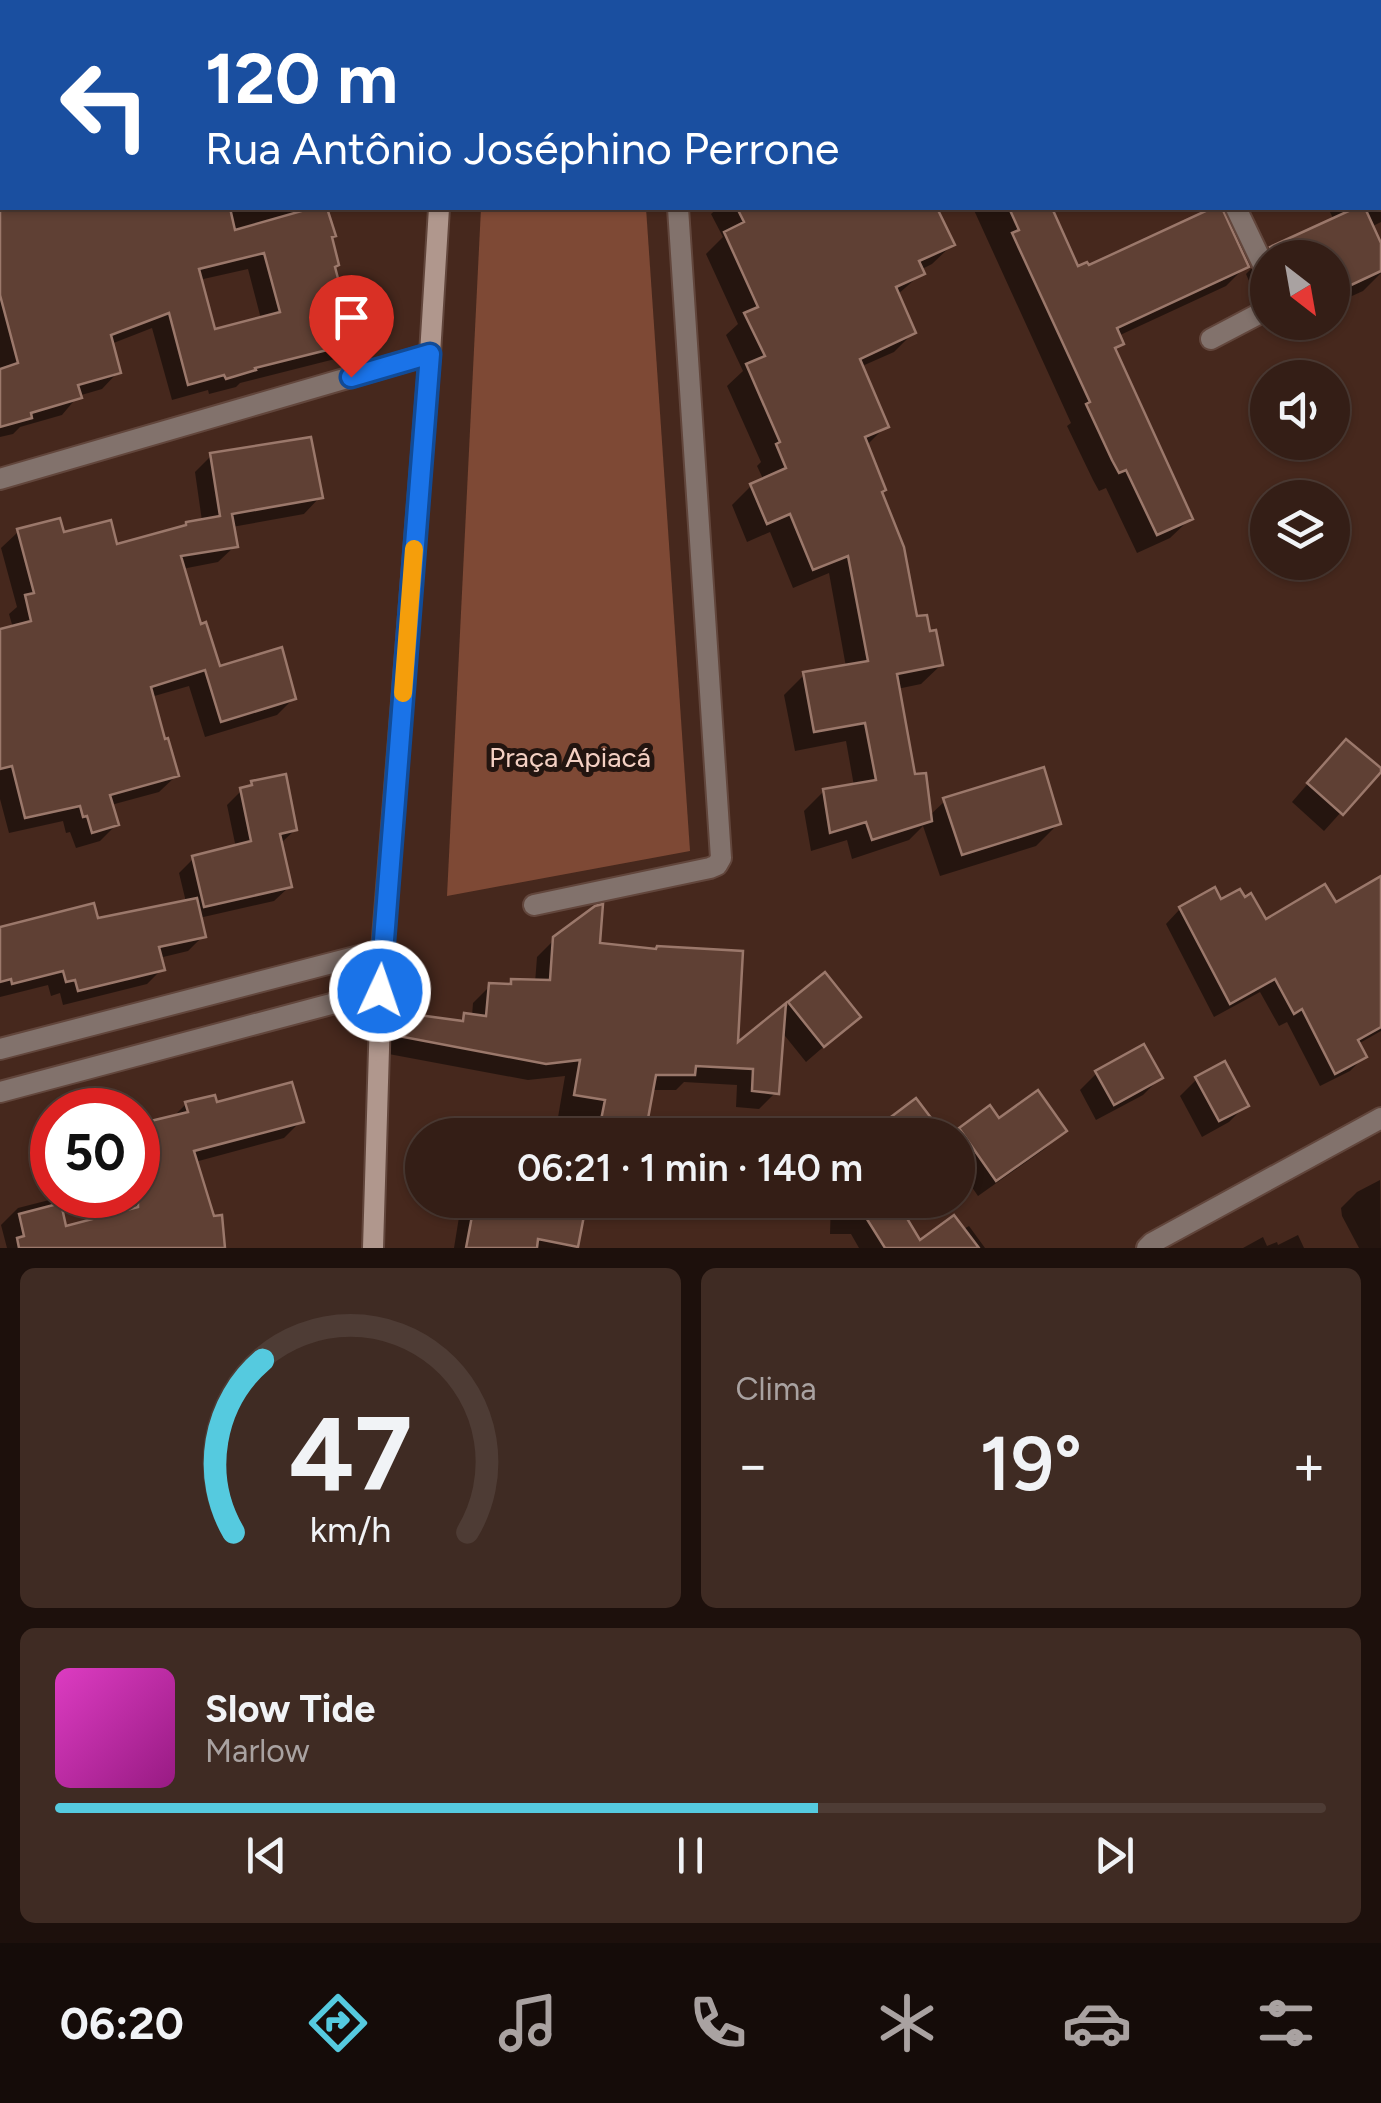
<!DOCTYPE html>
<html lang="pt">
<head>
<meta charset="utf-8">
<style>
  :root { --surface:#341e16; --page:#3f2b23; --text:#f1f3f6; --muted:#a9a2a1; --line:#4e3c35; --accent:#55cadf }
  body { margin:0; font-family:Figtree,sans-serif; background:var(--page); color:var(--text); height:100vh; display:flex; flex-direction:column; font-size:38px; white-space:nowrap }
  * { box-sizing:border-box; margin:0 }
  p { font-size:32px; color:var(--muted) }
  .icon { flex:none; width:55px; height:55px; fill:none; stroke:currentColor; stroke-width:2; stroke-linecap:round; stroke-linejoin:round }
  .map { position:relative; height:1248px; overflow:hidden }
  .sheet { display:flex; flex-direction:column; gap:20px; padding:20px; background:#1d100c; flex:1 }
  .sheet>* { flex:none }
  .hud { position:absolute; left:0px; top:0px; width:1382px; height:210px; box-shadow:0 2px 8px #0004,0 0 0 2px var(--line); background:#1a4fa0; color:#fff; overflow:hidden }
  .needle { width:65px; rotate:149deg }
  .fabs { position:absolute; left:1250px; top:240px; display:grid; gap:20px }
  .fabs a { display:grid; place-items:center; width:100px; height:100px; border-radius:50%; background:var(--surface); box-shadow:0 2px 8px #0004,0 0 0 2px var(--line); font-size:50px }
  .speed { position:absolute; left:30px; top:1088px; display:flex; gap:20px; font-size:50px; font-weight:700; text-align:center }
  .speed>* { display:grid; place-content:center; width:130px; height:130px; border-radius:50%; background:var(--surface); box-shadow:0 2px 8px #0004,0 0 0 2px var(--line); line-height:1 }
  .speed .limit { border:15px solid #d22; background:#fff; color:#111 }
  .pin { position:absolute; display:grid; place-items:center; width:85px; height:85px; color:#fff; margin:-102px -42px; border-radius:50% 50% 50% 0; rotate:-45deg; box-shadow:0 0 10px #0007 }
  .pin .icon { rotate:45deg }
  .me { position:absolute; width:110px; margin:-55px; rotate:3deg; stroke-linejoin:round; filter:drop-shadow(0 0 8px #0008) }
  .turn { display:flex; align-items:center; gap:35px; height:210px; padding:0 40px; font-size:45px }
  .turn .icon { width:130px; height:130px; stroke-width:2.5 }
  .turn b { display:block; font-size:70px; line-height:85px }
  .big { font-size:75px; font-weight:600; line-height:1.1 }
  .sheet .widget { flex:1; display:flex; flex-direction:column; justify-content:center; gap:15px; min-width:0; padding:0 35px; border-radius:15px; background:var(--page) }
  .sheet .dial { align-items:center; gap:0 }
  .dial svg { height:260px; overflow:visible; fill:none; stroke:var(--line); stroke-width:7; stroke-linecap:round; text-anchor:middle }
  .dial text { fill:var(--text); stroke:none }
  .song { display:flex; align-items:center; gap:30px }
  .cover { width:120px; height:120px; border-radius:15px; background:linear-gradient(135deg,hsl(310 70% 55%),hsl(310 70% 35%)) }
  .played { height:10px; border-radius:5px; background:linear-gradient(90deg,var(--accent) 60%,var(--line) 60%) }
  .keys { display:flex; justify-content:space-around; direction:ltr }
  .heat { display:flex; justify-content:space-between; align-items:center; font-size:55px; direction:ltr }
  .sheet .tiles { flex:1; display:grid; gap:20px; grid-template-columns:1fr 1fr }
  .widget:last-child { grid-column:span 2 }
  .trip { position:absolute; left:405px; top:1118px; width:570px; height:100px; border-radius:50px; background:var(--surface); box-shadow:0 2px 8px #0004,0 0 0 2px var(--line); font-weight:600; line-height:100px; text-align:center }
  .tabs { display:flex; height:160px; justify-content:space-around; align-items:center; background:#150c09; color:var(--muted) }
  .tabs .icon { width:70px; height:70px }
  .tabs .active { color:var(--accent) }
  .tabs b { font-size:45px; color:var(--text) }
  .map>svg:first-child { display:block }
  .green { fill:#7e4935 }
  .shadow { fill:#0007; fill-rule:evenodd }
  .building { fill:#5f4034; stroke:#9b786b; stroke-width:2.5; fill-rule:evenodd }
  .lines { fill:none; stroke-linecap:round; stroke-linejoin:round }
  .minor-casing { stroke:#62463c; stroke-width:24 }
  .secondary-casing { stroke:#62463c; stroke-width:24 }
  .minor { stroke:#82726c; stroke-width:20 }
  .secondary { stroke:#b0978d; stroke-width:20 }
  .route-casing { stroke:#114b97; stroke-width:25 }
  .route { stroke:#1a73e8; stroke-width:18 }
  .slow { stroke:#f59e0b; stroke-width:18 }
  .labels { text-anchor:middle; stroke-width:10; stroke-linejoin:round; paint-order:stroke }
  .park-label { font-size:28px; fill:#f4d0c3; stroke:#231510 }
</style>
</head>
<body>
<div class="map">
<svg width="1381" height="1248" viewBox="0 0 1381 1248">
  <rect width="100%" height="100%" fill="#46281d"/>
  <polygon class="green" points="481,208 646,208 690,851 447,896"/>
  <g class="shadow">
    <polygon points="0,0 75,0 73,2 2,2 2,31 0,32"/>
    <polygon points="231,0 281,0 270,2 232,2"/>
    <polygon points="700,0 875,0 879,2 697,2"/>
    <polygon points="1159,0 1273,0 1268,2 1161,2"/>
    <polygon points="1363,0 1381,0 1380,78 1380,2 1357,2"/>
    <path d="M0,137h2v71h125l11,44 48,-11 -8,-33h146l9,27 -3,3 3,30 19,74 -17,17 -95,24 -4,4 -27,7 -1,-4 -36,10 -20,-72 -41,16 7,28 -16,17 -24,7 -16,19 -42,12 -7,7 -13,3zM248,269l13,50 -48,13 -14,-52z"/>
    <polygon points="1380,137 1381,222 1371,227 1381,249 1381,273 1363,291 1332,305 1332,258 1268,258 1268,322 1296,322 1272,334 1246,274 1271,249 1334,220 1328,208 1380,208"/>
    <polygon points="718,208 850,208 869,248 952,245 932,264 920,270 922,273 897,295 913,333 894,352 860,367 886,426 866,446 915,619 941,665 921,684 897,689 913,777 929,816 945,801 1058,824 1036,846 940,876 923,826 909,840 852,859 847,840 811,851 804,811 824,791 854,786 846,741 795,751 784,695 804,675 846,667 829,573 793,588 770,532 747,542 732,505 751,486 764,481 757,466 761,462 727,386 743,371 726,335 738,324 706,254 723,237 711,214"/>
    <polygon points="973,208 1049,208 1077,270 1088,268 1221,208 1221,214 1246,266 1226,286 1118,336 1121,343 1114,351 1190,519 1170,538 1137,553 1106,488 1099,491 1093,480 1067,426 1071,423"/>
    <polygon points="211,456 320,497 304,514 232,527 235,546 218,562 182,569 199,627 218,669 294,698 277,715 205,737 189,686 151,697 176,776 159,792 111,805 116,825 100,841 76,848 70,832 66,833 63,821 9,833 0,799 0,632 13,628 9,614 17,607 1,548 18,532 62,535 115,547 202,521 195,472"/>
    <polygon points="1329,759 1379,770 1324,831 1292,802"/>
    <polygon points="252,784 295,830 280,844 289,887 274,901 199,918 203,936 188,951 159,958 162,969 147,984 63,1005 60,993 51,996 48,985 0,997 0,929 96,921 186,902 179,873 194,858 236,848 227,805 242,790"/>
    <polygon points="1381,878 1381,1031 1358,1044 1364,1057 1350,1071 1320,1086 1287,1022 1279,1026 1260,992 1214,1017 1166,924 1180,909 1220,902 1265,922 1335,906"/>
    <polygon points="555,939 597,945 735,1048 790,1004 858,1017 806,1062 781,1031 776,1092 759,1109 736,1107 737,1085 684,1082 676,1090 650,1090 642,1135 555,1135 565,1076 528,1080 378,1052 380,1032 396,1015 458,1023 465,1015 472,1016 473,1003 490,986 507,987 512,982 535,983 537,957"/>
    <polygon points="1097,1073 1160,1078 1143,1095 1096,1120 1080,1090"/>
    <polygon points="1197,1079 1246,1105 1229,1122 1202,1137 1180,1096"/>
    <polygon points="186,1104 215,1105 301,1121 284,1138 195,1162 212,1219 220,1218 223,1248 7,1248 1,1225 18,1208 57,1198 65,1229 104,1218 98,1195 138,1195 138,1127 172,1118"/>
    <polygon points="990,1109 998,1122 1063,1131 1046,1148 978,1196 958,1167 958,1135 955,1135"/>
    <polygon points="1380,1180 1381,1248 1359,1248 1342,1216 1341,1208 1357,1192"/>
    <polygon points="476,1200 504,1205 505,1200 630,1200 613,1217 583,1211 576,1248 454,1248 459,1217"/>
    <polygon points="831,1200 894,1200 921,1243 962,1230 969,1226 985,1248 859,1248 851,1234 830,1234"/>
    <polygon points="1298,1235 1304,1248 1243,1248 1263,1237 1267,1246 1277,1242 1278,1245"/>
  </g>
  <g class="building">
    <path d="M0,208h230l5,22 77,-22h15l9,28 -4,1 7,28 -4,2 20,76 -100,25 1,2 -30,9 -2,-4 -36,10 -19,-72 -58,22 10,38 -43,12 4,13 -51,15 1,5 -32,9v-58l18,-6 -18,-68zM264,253l16,59 -65,17 -16,-60z"/>
    <polygon points="737,208 937,208 955,245 919,261 925,274 896,287 916,333 860,359 889,427 865,437 886,490 882,492 904,547 917,616 927,615 930,631 936,630 943,665 897,674 915,774 926,773 932,821 872,840 866,822 830,833 823,789 876,780 865,723 814,732 803,672 868,661 848,556 813,570 790,514 767,524 750,484 786,468 776,444 780,442 746,364 765,356 744,313 758,307 724,232 744,222"/>
    <polygon points="1009,208 1052,208 1078,266 1087,262 1089,265 1212,208 1222,208 1249,267 1117,328 1124,344 1115,348 1193,519 1157,535 1126,470 1119,473 1112,460 1086,404 1090,402 1012,233 1019,230"/>
    <polygon points="1355,208 1365,208 1381,243 1381,271 1332,294 1332,258 1275,258 1270,247"/>
    <polygon points="311,437 323,498 232,514 238,547 181,556 201,624 206,622 220,666 282,647 296,699 221,722 205,670 151,687 165,739 168,738 179,776 110,795 119,825 92,833 87,816 83,817 80,806 25,818 12,766 0,769 0,629 31,621 25,595 34,593 17,529 60,518 64,532 111,520 117,544 186,525 186,522 220,516 210,453"/>
    <polygon points="1346,739 1381,768 1381,772 1343,815 1307,783"/>
    <polygon points="1044,767 1061,824 962,855 943,798"/>
    <polygon points="286,774 297,830 280,834 292,887 204,907 192,856 251,841 240,788 252,785 251,781"/>
    <polygon points="1381,876 1381,1027 1358,1040 1367,1057 1335,1074 1302,1009 1294,1014 1275,979 1230,1004 1179,907 1215,887 1221,899 1240,889 1245,897 1251,893 1266,919 1325,884 1336,902"/>
    <polygon points="197,898 206,937 159,947 165,970 78,991 75,980 66,982 63,971 12,984 11,979 0,982 0,927 94,903 98,918"/>
    <polygon points="603,904 600,943 656,949 657,946 743,951 738,1042 786,1003 779,1094 752,1091 753,1069 696,1066 695,1075 656,1075 645,1135 598,1135 605,1100 574,1095 580,1060 546,1064 393,1035 396,1012 463,1021 464,1013 486,1016 489,983 511,984 511,979 550,980 553,937 595,906"/>
    <polygon points="825,972 861,1017 824,1047 788,1002"/>
    <polygon points="1144,1044 1163,1078 1114,1105 1095,1071"/>
    <polygon points="1225,1061 1249,1106 1219,1121 1195,1077"/>
    <polygon points="292,1082 304,1122 194,1151 214,1216 222,1215 225,1248 19,1248 17,1238 24,1236 19,1214 61,1203 66,1226 138,1207 138,1124 188,1112 185,1102 215,1095 217,1102"/>
    <polygon points="1038,1090 1067,1131 996,1181 959,1128 990,1105 999,1118"/>
    <polygon points="916,1098 944,1135 867,1135"/>
    <polygon points="475,1200 491,1200 520,1205 520,1200 587,1200 578,1247 538,1239 537,1248 466,1248"/>
    <polygon points="855,1200 896,1200 920,1240 954,1215 979,1248 885,1248"/>
  </g>
  <g class="lines">
    <defs>
      <g id="minor">
        <polyline points="663,0 663,2"/>
        <polyline points="1178,0 1179,2"/>
        <polyline points="298,2 306,0"/>
        <polyline points="0,90 2,89"/>
        <polyline points="1236,208 1268,275"/>
        <polyline points="1211,339 1268,309"/>
        <polyline points="0,479 430,354"/>
        <polyline points="534,905 710,868 717,865 721,858 678,208"/>
        <polyline points="0,1049 382,950"/>
        <polyline points="0,1092 380,991"/>
        <polyline points="1147,1248 1152,1243 1381,1118"/>
      </g>
      <g id="secondary">
        <polyline points="461,2 461,0"/>
        <polyline points="373,1248 382,950 430,354 439,208"/>
      </g>
    </defs>
    <use href="#minor" class="minor-casing"/>
    <use href="#secondary" class="secondary-casing"/>
    <use href="#minor" class="minor"/>
    <use href="#secondary" class="secondary"/>
  </g>
  <g class="lines">
    <defs>
      <polyline id="route" points="351,377 430,354 380,991"/>
    </defs>
    <use href="#route" class="route-casing"/>
    <use href="#route" class="route"/>
    <polyline class="slow" points="403,693 414,549"/>
  </g>
  <g class="labels">
    <g class="park-label">
      <text x="570" y="767">Praça Apiacá</text>
    </g>
  </g>
</svg>
<div class="fabs">
<a><svg class="needle" viewBox="-14 -14 28 28"><path d="M0-13l5 13h-10z" fill="#e53935"/><path d="M0 13l5-13h-10z" fill="#a9a2a1"/></svg></a>
<a><svg class="icon" aria-label="sound" viewBox="0 0 24 24"><path d="M4 9h4l5-4v14l-5-4H4zM17 9q2 3 0 6"/></svg></a>
<a><svg class="icon" aria-label="layers" viewBox="0 0 24 24"><path d="M12 4l9 5-9 5-9-5zM3 14l9 5 9-5"/></svg></a>
</div>
<div class="speed"><div class="limit">50</div></div>
<div class="pin" style="left:351px;top:377px;background:#d93025"><svg class="icon" aria-label="arrive" viewBox="0 0 24 24"><path d="M6 21V4h12l-3 4 3 4H6"/></svg></div>
<svg class="me" style="left:380px;top:991px" viewBox="-20 -20 40 40"><circle r="17" fill="#1a73e8" stroke="#fff" stroke-width="3"/><path d="M0-11L8 9 0 5-8 9z" fill="#fff"/></svg>
<div class="trip">06:21 · 1 min · 140 m</div>
<div class="hud">
<div class="turn"><svg class="icon" aria-label="left" viewBox="0 0 24 24"><path d="M17 20v-9H6M10 6l-5 5 5 5"/></svg><div><b>120 m</b>Rua Antônio Joséphino Perrone</div></div>
</div>
</div>
<section class="sheet">
<div class="tiles">
<div class="widget dial"><svg viewBox="0 0 100 80">
<path d="M14 69A42 42 0 1 1 86 69"/>
<path d="M14 69A42 42 0 0 1 23 16" stroke="#55cadf"/>
<text x="50" y="56" font-size="32" font-weight="700">47</text>
<text x="50" y="72" font-size="11">km/h</text>
</svg></div>
<div class="widget"><p>Clima</p>
<div class="heat"><a>−</a><b class="big">19°</b><a>+</a></div>
</div>
<div class="widget">
<div class="song"><i class="cover"></i><div><b>Slow Tide</b><p>Marlow</p></div></div>
<div class="played"></div>
<div class="keys"><svg class="icon" aria-label="previous" viewBox="0 0 24 24"><path d="M18 5L8 12l10 7zM5 5v14"/></svg><svg class="icon" aria-label="pause" viewBox="0 0 24 24"><path d="M8 5v14M16 5v14"/></svg><svg class="icon" aria-label="next" viewBox="0 0 24 24"><path d="M6 5l10 7-10 7zM19 5v14"/></svg></div>
</div>
</div>
</section>
<nav class="tabs">
<b>06:20</b>
<svg class="icon active" aria-label="directions" viewBox="0 0 24 24"><path d="M12 3l9 9-9 9-9-9zM9 14v-3h6M13 9l2 2-2 2"/></svg>
<svg class="icon" aria-label="music" viewBox="0 0 24 24"><path d="M9 18V5l10-2v13"/><circle cx="6" cy="18" r="3"/><circle cx="16" cy="16" r="3"/></svg>
<svg class="icon" aria-label="phone" viewBox="0 0 24 24"><path d="M5 4h4l2 5-3 2q2 4 5 5l2-3 5 2v4C11 20 4 13 5 4z"/></svg>
<svg class="icon" aria-label="climate" viewBox="0 0 24 24"><path d="M12 3v18M4 7l16 10M4 17L20 7"/></svg>
<svg class="icon" aria-label="car" viewBox="0 0 24 24"><path d="M5 17H2v-5l4-1 3-4h7l3 4 3 1v5h-3M9 17h6M6 11h13"/><circle cx="7" cy="17" r="2"/><circle cx="17" cy="17" r="2"/></svg>
<svg class="icon" aria-label="filters" viewBox="0 0 24 24"><path d="M4 7h16M4 17h16"/><circle cx="9" cy="7" r="2"/><circle cx="15" cy="17" r="2"/></svg>
</nav>
</body>
</html>
